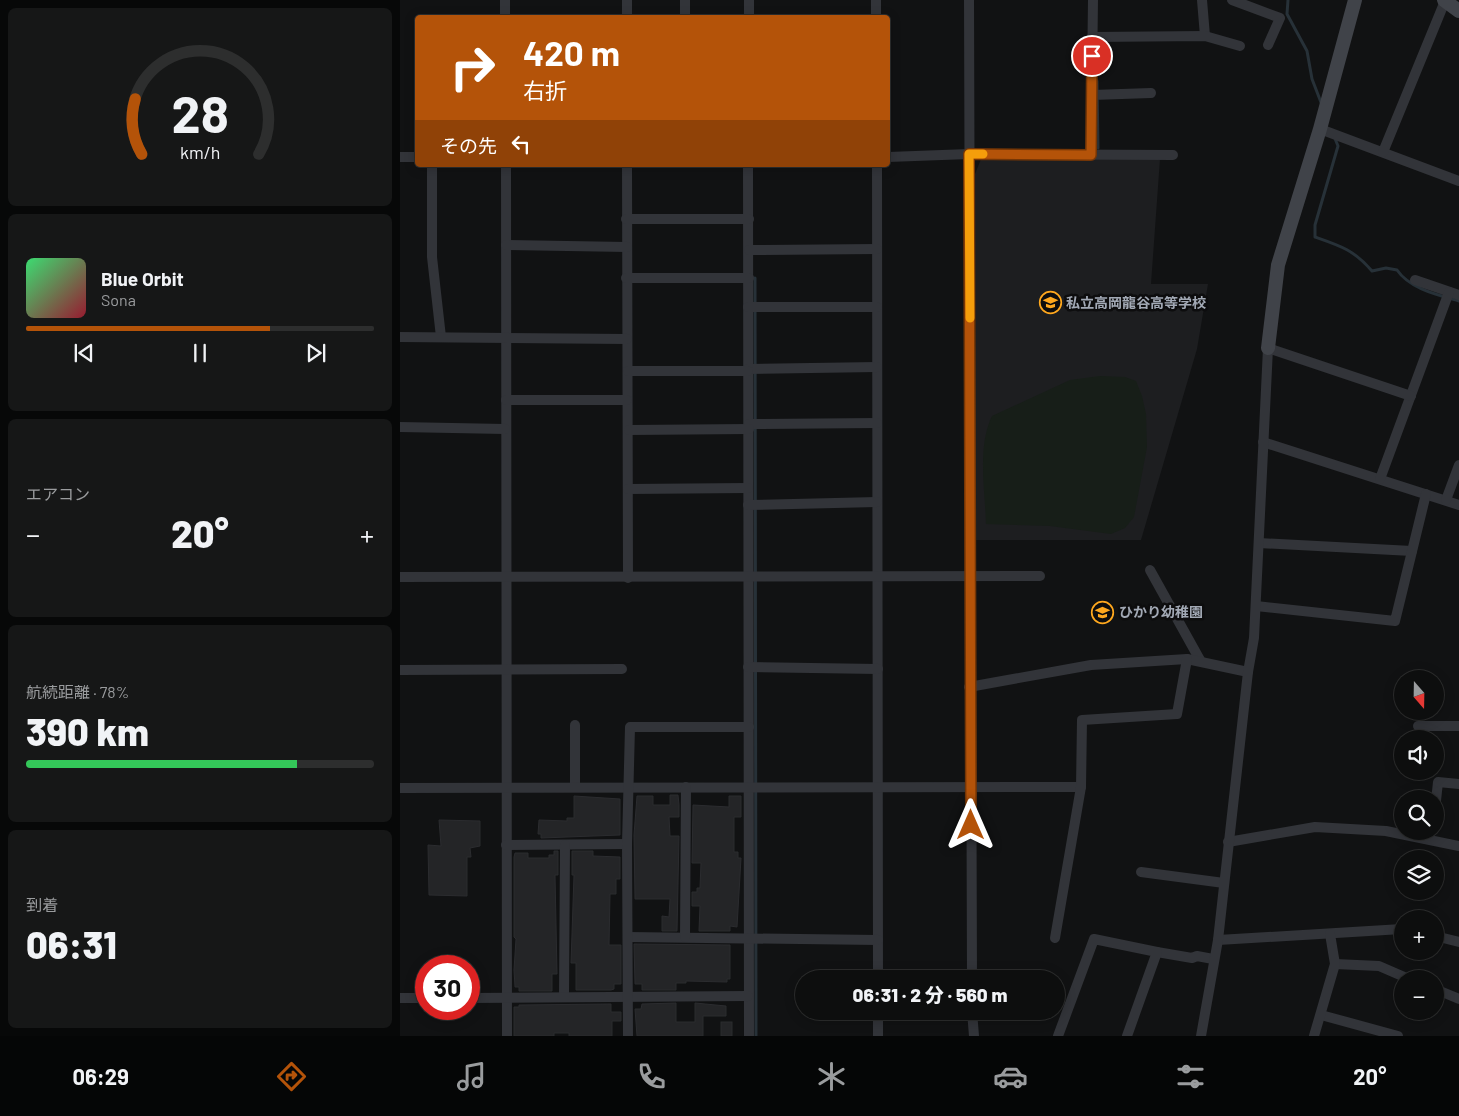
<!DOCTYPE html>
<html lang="ja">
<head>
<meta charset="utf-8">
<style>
  :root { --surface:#0d0e0e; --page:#161717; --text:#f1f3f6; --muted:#9a9c9e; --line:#2d2e2e; --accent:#b45309 }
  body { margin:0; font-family:Barlow,"Noto Sans JP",sans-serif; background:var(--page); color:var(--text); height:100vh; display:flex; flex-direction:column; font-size:19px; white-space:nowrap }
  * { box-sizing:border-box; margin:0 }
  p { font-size:16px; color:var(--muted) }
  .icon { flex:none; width:28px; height:28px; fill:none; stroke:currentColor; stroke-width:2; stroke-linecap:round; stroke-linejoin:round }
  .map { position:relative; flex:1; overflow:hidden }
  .panel { display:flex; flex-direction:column; gap:8px; padding:8px; background:#070808; width:400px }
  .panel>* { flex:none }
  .hud { position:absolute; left:15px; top:15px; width:475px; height:152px; border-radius:5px; box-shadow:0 2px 12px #0003,0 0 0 1px var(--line); background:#b45309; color:#fff; overflow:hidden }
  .needle { width:32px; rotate:160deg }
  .tools { position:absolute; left:994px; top:670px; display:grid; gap:10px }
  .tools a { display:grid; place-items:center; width:50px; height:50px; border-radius:50%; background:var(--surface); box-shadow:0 2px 12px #0003,0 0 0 1px var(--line); font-size:25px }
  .speed { position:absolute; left:15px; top:955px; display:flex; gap:10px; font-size:25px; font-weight:700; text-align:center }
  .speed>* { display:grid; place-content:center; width:65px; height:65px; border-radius:50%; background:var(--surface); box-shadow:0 2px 12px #0003,0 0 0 1px var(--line); line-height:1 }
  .speed .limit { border:8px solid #d22; background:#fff; color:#111 }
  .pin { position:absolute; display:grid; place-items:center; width:42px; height:42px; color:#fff; margin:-21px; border:2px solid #fff; border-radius:50%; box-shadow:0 1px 5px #0007 }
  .me { position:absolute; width:55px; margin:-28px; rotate:0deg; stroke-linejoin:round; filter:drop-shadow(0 0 4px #0008) }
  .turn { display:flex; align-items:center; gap:18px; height:105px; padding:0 25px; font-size:22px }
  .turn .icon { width:65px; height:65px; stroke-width:2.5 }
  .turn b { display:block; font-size:35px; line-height:42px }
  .then { display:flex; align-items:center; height:48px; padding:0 25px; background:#0003; gap:10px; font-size:19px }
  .big { font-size:38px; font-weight:800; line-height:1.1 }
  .panel .card { flex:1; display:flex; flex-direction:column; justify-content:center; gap:8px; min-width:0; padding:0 18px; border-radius:8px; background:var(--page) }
  .panel .dial { align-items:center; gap:0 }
  .dial svg { height:130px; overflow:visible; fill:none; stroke:var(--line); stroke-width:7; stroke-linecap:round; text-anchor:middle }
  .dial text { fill:var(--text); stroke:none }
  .song { display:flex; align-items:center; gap:15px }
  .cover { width:60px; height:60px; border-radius:8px; background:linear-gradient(135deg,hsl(140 70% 55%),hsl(350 70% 35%)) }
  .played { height:5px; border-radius:2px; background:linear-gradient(90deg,var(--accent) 70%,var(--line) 70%) }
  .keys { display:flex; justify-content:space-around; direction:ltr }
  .heat { display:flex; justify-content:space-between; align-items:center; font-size:28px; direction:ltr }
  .charge { height:8px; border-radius:4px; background:linear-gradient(90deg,#34c759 78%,var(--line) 0) }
  .trip { position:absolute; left:395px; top:970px; width:270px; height:50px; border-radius:25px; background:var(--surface); box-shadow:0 2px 12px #0003,0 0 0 1px var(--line); font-weight:800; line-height:50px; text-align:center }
  .tabs { display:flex; height:80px; justify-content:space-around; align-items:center; background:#050606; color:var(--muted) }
  .tabs .icon { width:35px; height:35px }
  .tabs .on { color:var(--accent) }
  .tabs b { font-size:22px; color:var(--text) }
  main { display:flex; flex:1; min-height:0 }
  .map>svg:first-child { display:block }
  .built { fill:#1d1e20 }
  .pitch { fill:#171e18 }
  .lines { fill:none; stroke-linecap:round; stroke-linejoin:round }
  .stream { stroke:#273138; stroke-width:3 }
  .building { fill:#242527; stroke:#2b2c2f }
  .street { stroke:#323439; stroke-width:10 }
  .secondary { stroke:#404349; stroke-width:14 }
  .route-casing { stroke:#753606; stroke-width:12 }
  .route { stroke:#b45309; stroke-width:9 }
  .slow { stroke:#f59e0b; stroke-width:9 }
  .labels { text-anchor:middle; stroke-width:5; stroke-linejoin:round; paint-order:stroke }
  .poi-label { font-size:14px; font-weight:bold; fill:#a2a9b5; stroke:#0d0d0e; text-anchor:start }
</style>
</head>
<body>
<main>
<section class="panel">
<div class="card dial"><svg viewBox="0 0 100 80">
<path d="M14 69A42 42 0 1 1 86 69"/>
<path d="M14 69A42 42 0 0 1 10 35" stroke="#b45309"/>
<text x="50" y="56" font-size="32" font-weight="700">28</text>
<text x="50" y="72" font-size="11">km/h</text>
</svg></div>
<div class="card">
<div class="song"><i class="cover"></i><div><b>Blue Orbit</b><p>Sona</p></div></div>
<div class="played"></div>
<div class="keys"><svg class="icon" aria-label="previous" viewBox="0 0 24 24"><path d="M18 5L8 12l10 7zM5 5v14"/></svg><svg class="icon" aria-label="pause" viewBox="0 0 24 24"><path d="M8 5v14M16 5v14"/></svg><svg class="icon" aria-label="next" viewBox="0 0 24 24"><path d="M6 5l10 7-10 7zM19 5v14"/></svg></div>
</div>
<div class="card"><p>エアコン</p>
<div class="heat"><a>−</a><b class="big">20°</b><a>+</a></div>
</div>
<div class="card"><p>航続距離 · 78%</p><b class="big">390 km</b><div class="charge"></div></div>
<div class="card"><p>到着</p><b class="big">06:31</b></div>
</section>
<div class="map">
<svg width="1059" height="1036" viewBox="0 0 1059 1036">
  <rect width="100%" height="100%" fill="#111213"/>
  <polygon class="built" points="581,159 760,159 751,284 808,284 797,349 741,540 576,540 575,174"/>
  <path class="pitch" d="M700,376l25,1 11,4 6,15 4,18 1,33 -13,70 -9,11 -14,6 -61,-8 -64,-2c-1,-34 -9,-77 6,-108l78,-36z"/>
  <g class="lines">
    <g class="stream">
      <polyline points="888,0 887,14 907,51 912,79 922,105"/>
      <polyline points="697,81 698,148"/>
      <path d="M934,136l4,10 -23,79v12c26,9 39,13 57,34l14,-3 11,2c13,19 41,25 62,31"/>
      <polyline points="355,278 356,1036"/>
    </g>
  </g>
  <g class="building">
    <polygon points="270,795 278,795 279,805 279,817 269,817 270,836 279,836 277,931 262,931 262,916 269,917 270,899 235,899 234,835 237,796 253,796 253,805 270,805"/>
    <polygon points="174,796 220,799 220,835 141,838 141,834 138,834 139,820 167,821 167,818 174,818"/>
    <polygon points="329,796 341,796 341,817 334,817 334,852 338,852 338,858 341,858 337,927 330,926 330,931 299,931 300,906 292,906 292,892 297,892 297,888 300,888 301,863 292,863 293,805 329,807"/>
    <polygon points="39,820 80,821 80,846 70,848 71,857 67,857 67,896 29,895 28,845 41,846"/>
    <polygon points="154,851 158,851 158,875 155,875 157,974 152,974 152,991 119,991 119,987 115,987 114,970 116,939 114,937 114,857 115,853 128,853 128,858 149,858 149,855 154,855"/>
    <polygon points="172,851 193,851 193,856 220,857 220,879 216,879 216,894 210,894 209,945 221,945 221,984 214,984 214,989 211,990 176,990 176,963 171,963 174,875 172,875"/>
    <polygon points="234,944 330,945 330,979 327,979 327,982 286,981 286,983 276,983 276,990 242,990 242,984 235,984"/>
    <polygon points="276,1003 276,1022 295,1022 295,1003 326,1006 326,1016 303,1016 303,1036 237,1036 235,1009 241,1009 242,1004"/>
    <polygon points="211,1004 211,1012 221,1012 221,1021 212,1021 212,1036 169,1036 169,1033 154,1033 154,1036 114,1036 114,1007 119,1007 119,1005"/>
    <rect x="321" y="1022" width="11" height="14"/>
  </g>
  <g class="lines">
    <g class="street">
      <polyline points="105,0 105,18"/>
      <polyline points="476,0 476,18"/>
      <polyline points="569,0 572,979"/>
      <polyline points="802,0 805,36"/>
      <polyline points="832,0 880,18 868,45"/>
      <polyline points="227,18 227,0"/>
      <polyline points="285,18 285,0"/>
      <polyline points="349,18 349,0"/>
      <polyline points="692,37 805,36 840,46"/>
      <polyline points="692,95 751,93"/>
      <polyline points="920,129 1059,181"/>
      <polyline points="983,152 1045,1"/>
      <polyline points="691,155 693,0"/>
      <polyline points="0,157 18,157"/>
      <polyline points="488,157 569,154 773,155"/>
      <polyline points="32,165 32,257 41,337"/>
      <polyline points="106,165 107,1036"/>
      <polyline points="227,165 228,578"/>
      <polyline points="348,165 349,1036"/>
      <polyline points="477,165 478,979"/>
      <polyline points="226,219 349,219"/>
      <polyline points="106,245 227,247"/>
      <polyline points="349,250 477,249"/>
      <polyline points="226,278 349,278"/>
      <polyline points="1015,280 1059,295"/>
      <polyline points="348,307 477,307"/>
      <polyline points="0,337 227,339"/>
      <polyline points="348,369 477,367"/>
      <polyline points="228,371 348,371"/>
      <polyline points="106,400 227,400"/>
      <polyline points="349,424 477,423"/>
      <polyline points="0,427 105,429"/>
      <polyline points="229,430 349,429"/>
      <polyline points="863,442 1059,505"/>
      <polyline points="980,479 1049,292"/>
      <polyline points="228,489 348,488"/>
      <polyline points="1046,500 1059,465"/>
      <polyline points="348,505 477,502"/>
      <polyline points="859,543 1012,551"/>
      <polyline points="750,570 800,660"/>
      <polyline points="0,577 640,576"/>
      <polyline points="856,606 995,621 1026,494"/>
      <polyline points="348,667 478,669"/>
      <polyline points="0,670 222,669"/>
      <polyline points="569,687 691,665 787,659 848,672"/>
      <polyline points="1018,726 1059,726"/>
      <polyline points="175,787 175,725"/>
      <polyline points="0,788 681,787"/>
      <polyline points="1035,810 1038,782 1059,784"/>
      <polyline points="828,842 915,827 986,831 1059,846"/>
      <polyline points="106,845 227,844"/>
      <polyline points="741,872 824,883"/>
      <polyline points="1035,936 1059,942"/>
      <polyline points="228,937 478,940"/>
      <polyline points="285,937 286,787"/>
      <polyline points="655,938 681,787 682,720 777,714 787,659"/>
      <polyline points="818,940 1002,929"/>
      <polyline points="757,952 792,958 797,956 813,959"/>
      <polyline points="935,964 979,966 1009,979"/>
      <polyline points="1035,989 1059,999"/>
      <polyline points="164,995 165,845"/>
      <polyline points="0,998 26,998"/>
      <polyline points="69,998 348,996"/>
      <polyline points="572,1011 574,1036"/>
      <polyline points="921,1015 998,1036"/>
      <polyline points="228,1036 227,844 230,727 349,727"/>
      <polyline points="478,1036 478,1011"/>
      <polyline points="658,1036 694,939 757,952 727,1036"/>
      <polyline points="801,1036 818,940 848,672 854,638 868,348 1011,396"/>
      <polyline points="914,1036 935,964 930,934"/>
    </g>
    <g class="secondary">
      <polyline points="1044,0 1059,11"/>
      <polyline points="868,348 878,265 920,129 955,0"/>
    </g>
  </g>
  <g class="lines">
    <defs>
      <polyline id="route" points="571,825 569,154 691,155 692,56"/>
    </defs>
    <use href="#route" class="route-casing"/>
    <use href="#route" class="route"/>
    <polyline class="slow" points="570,318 569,154 583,154"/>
  </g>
  <defs>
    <symbol id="school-ring" viewBox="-11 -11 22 22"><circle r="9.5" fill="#0d0d0e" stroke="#ffa81e" stroke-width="1.5"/><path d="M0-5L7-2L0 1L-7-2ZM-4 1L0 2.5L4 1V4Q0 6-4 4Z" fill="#ffa81e"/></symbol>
  </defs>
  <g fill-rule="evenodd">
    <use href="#school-ring" x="638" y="290" width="25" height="25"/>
    <use href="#school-ring" x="690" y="600" width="25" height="25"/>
  </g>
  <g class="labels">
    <g class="poi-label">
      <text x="666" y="308">私立高岡龍谷高等学校</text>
      <text x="719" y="617">ひかり幼稚園</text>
    </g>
  </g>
</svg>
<div class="tools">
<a><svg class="needle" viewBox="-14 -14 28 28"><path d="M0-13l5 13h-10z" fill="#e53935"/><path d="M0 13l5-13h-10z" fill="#9a9c9e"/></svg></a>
<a><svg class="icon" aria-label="sound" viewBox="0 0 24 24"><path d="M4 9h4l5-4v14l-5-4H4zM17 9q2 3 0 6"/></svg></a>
<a><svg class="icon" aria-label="search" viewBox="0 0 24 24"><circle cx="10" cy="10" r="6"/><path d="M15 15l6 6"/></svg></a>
<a><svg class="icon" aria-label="layers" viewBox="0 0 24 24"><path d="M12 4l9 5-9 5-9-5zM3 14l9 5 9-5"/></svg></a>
<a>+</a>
<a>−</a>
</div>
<div class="speed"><div class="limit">30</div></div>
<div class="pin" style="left:692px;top:56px;background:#d93025"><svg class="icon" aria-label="arrive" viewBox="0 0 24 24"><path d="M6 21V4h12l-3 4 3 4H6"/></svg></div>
<svg class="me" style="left:571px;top:825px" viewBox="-20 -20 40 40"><path d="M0-17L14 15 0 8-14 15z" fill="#b45309" stroke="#fff" stroke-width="4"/></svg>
<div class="trip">06:31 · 2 分 · 560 m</div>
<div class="hud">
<div class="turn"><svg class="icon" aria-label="right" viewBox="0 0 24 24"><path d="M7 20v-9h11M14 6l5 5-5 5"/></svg><div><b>420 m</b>右折</div></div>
<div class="then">その先<svg class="icon" aria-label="left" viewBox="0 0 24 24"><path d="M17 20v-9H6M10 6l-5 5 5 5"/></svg></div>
</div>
</div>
</main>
<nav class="tabs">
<b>06:29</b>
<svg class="icon on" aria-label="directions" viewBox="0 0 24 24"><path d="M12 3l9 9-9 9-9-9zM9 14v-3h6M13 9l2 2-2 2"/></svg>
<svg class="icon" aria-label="music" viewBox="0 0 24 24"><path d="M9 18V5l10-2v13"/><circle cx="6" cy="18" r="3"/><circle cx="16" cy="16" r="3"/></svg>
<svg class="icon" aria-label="phone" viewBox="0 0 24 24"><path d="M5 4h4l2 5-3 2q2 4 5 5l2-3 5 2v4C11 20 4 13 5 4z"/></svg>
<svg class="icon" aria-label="climate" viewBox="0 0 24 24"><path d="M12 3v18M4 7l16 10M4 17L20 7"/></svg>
<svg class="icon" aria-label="car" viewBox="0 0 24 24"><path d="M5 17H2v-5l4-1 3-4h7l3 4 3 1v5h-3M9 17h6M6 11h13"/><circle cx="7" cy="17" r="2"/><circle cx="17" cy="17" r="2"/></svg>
<svg class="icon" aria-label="filters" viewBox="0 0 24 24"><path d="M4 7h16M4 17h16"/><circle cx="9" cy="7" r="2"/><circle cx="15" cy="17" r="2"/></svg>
<b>20°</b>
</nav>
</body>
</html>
